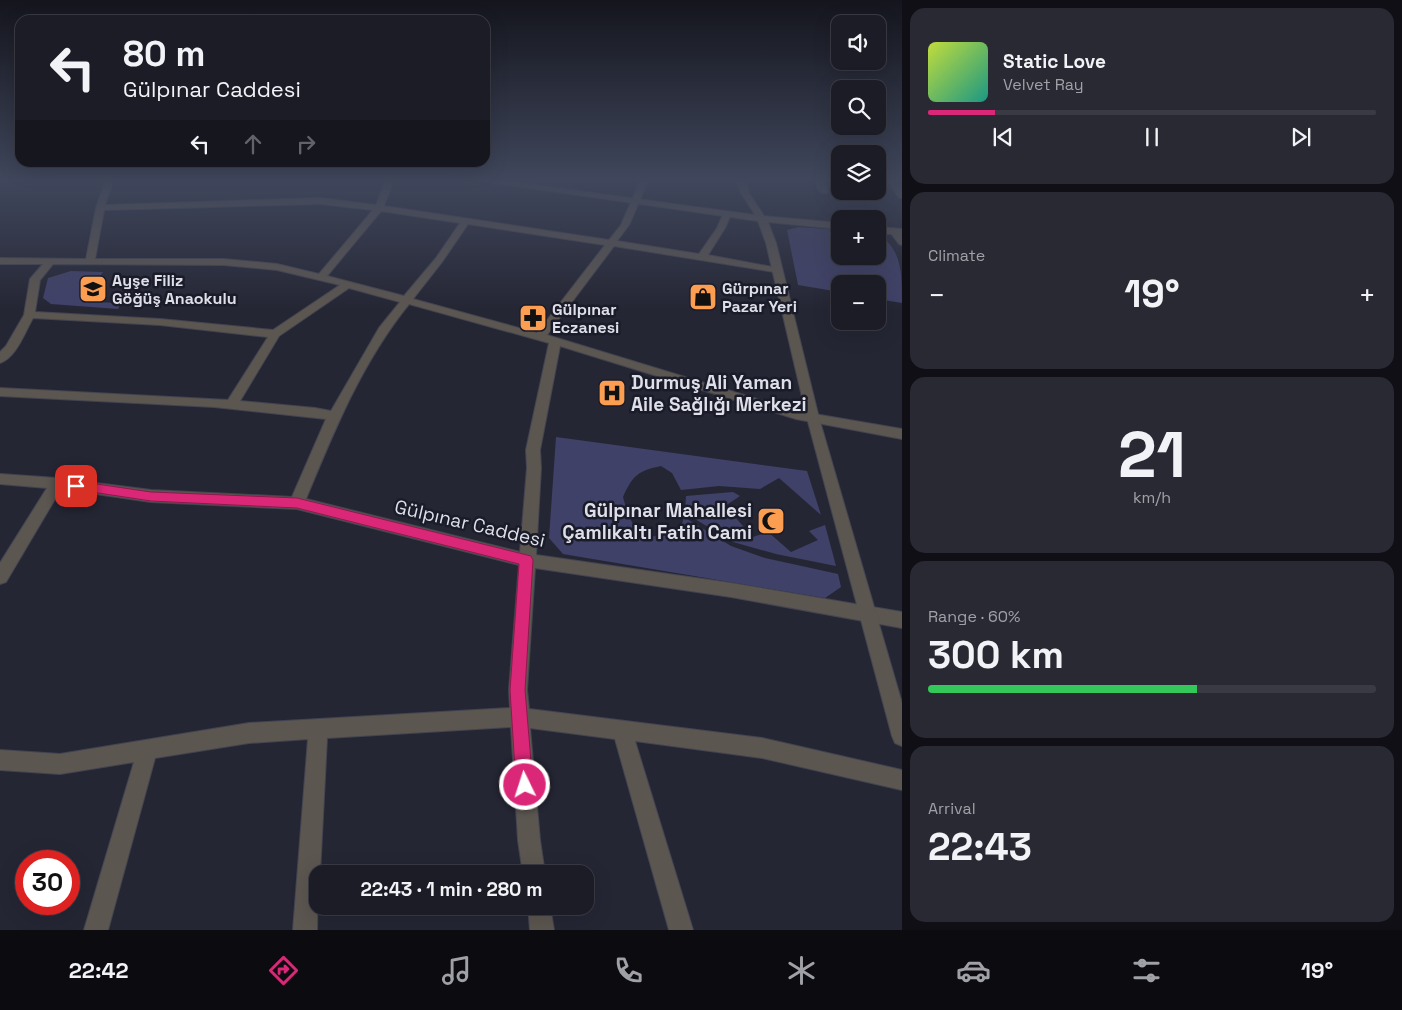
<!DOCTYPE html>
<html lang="en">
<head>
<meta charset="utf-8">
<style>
  :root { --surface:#1c1c27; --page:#292933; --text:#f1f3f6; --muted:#a0a1a7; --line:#3a3a44; --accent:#db2777 }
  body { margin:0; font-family:"Space Grotesk",sans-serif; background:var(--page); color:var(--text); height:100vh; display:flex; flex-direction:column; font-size:19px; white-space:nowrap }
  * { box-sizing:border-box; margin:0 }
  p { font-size:16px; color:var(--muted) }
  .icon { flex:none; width:28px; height:28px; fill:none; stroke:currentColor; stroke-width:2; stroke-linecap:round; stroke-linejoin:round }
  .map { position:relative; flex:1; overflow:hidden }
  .sheet { display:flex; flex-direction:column; gap:8px; padding:8px; background:#0f0f15; width:500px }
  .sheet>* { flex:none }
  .top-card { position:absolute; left:15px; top:15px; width:475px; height:152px; border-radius:15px; box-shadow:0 5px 20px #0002,0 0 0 1px var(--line); background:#1c1c27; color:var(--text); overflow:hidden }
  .buttons { position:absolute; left:831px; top:15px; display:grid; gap:10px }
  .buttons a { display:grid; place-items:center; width:55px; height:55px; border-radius:10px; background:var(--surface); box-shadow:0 5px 20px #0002,0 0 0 1px var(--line); font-size:25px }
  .speed { position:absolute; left:15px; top:850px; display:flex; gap:10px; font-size:25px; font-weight:700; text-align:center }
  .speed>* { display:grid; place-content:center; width:65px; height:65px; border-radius:50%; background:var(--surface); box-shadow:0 5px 20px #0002,0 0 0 1px var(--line); line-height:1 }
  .speed .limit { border:8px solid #d22; background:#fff; color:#111 }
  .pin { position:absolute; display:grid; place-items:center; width:42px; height:42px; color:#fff; margin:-21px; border-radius:10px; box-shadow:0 2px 8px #0006 }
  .me { position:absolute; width:55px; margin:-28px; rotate:356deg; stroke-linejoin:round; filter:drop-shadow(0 0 4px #0008) }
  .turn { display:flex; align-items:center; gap:18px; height:105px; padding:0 25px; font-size:22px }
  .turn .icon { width:65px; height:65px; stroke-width:2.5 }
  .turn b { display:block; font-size:35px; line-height:42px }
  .lanes { display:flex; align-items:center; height:48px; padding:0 25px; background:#0003; justify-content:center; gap:25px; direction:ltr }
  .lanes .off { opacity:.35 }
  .big { font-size:38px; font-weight:800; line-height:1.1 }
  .sheet .tile { flex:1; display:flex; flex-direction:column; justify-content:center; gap:8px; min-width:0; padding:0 18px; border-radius:15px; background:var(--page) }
  .sheet .dial { align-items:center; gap:0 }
  .dial b { font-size:65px; line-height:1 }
  .song { display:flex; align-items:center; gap:15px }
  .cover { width:60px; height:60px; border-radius:8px; background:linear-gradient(135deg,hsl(70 70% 55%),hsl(170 70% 35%)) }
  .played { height:5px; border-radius:2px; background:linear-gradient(90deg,var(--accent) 15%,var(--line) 15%) }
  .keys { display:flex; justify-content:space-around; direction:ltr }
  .heat { display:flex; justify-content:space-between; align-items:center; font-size:28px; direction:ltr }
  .charge { height:8px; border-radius:4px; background:linear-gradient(90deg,#34c759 60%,var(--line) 0) }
  .trip { position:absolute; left:309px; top:865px; width:285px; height:50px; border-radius:15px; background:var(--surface); box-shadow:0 5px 20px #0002,0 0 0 1px var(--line); font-weight:800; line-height:50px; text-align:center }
  .tab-bar { display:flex; height:80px; justify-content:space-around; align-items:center; background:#0b0b10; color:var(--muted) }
  .tab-bar .icon { width:35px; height:35px }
  .tab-bar .on { color:var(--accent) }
  .tab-bar b { font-size:22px; color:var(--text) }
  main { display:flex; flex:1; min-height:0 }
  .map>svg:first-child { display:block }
  .green { fill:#404169 }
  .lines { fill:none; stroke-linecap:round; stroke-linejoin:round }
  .minor-casing { stroke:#434451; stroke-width:2 }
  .tertiary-casing { stroke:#434451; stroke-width:2 }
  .minor { fill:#5c5651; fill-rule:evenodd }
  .tertiary { fill:#5c5651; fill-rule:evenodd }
  .route { fill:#db2777; stroke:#8e194d }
  .labels { text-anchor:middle; stroke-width:5; stroke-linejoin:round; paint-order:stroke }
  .far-poi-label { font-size:16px; font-weight:bold; fill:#dedfe8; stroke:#1b1c2a; text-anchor:start }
  .poi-label { font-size:19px; font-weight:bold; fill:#dedfe8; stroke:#1b1c2a; text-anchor:start }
  .street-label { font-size:19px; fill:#dedfe8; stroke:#1b1c2a }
</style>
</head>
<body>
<main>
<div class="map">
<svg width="902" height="930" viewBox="0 0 902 930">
  <rect width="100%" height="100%" fill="#252634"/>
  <g class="green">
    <path d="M798,227l42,3v26h38v-21c24,13 24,39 24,68l-24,-4v-15h-38v8l-42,-7 -11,-55z"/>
    <polygon points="71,271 103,272 87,295 97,295 92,302 121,303 118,309 51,304 43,298 48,278"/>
    <path d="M556,437l251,34 14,44 -42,-37 -19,11 -41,-3 -38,4 -9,-17 -11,-7c-23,5 -28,9 -38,31 9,35 20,48 57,33l4,-13 47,29 34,12 73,16 3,13 -16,11 -262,-44 -14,-16z"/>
    <polygon points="733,492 740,496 725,506 753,537 768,532 791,552 818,540 809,531 825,525 836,566 776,554 733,542 685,513 686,496"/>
  </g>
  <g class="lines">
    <defs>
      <g id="minor">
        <path d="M106,179h8l-9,26 215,-7 56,7 10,-26h8l-10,27 225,34 12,-15 20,-46h8l-20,46 -12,16 82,13 18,-26 7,-16h6l1,2 -6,14 -17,27 70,13 5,3 -2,2 -167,-27 -67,89 250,76 105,18v10l-106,-20 -236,-73 -20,104 1,18 -5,87 195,28 171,29v16l-171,-31 -196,-29 -8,122 2,19 233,29 140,32v20l-140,-32 -127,-17 58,189h-24l-54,-191 -85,-11 10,112 5,34h-22l-5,-34 -7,-113 -184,11 -7,136h-2l-1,56h-24l15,-191 -59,4 -94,15 -47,172h-24l50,-168 -74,12 -60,-4v-20l60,4 189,-31 261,-15 -1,-18 10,-125 -222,-56 -146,-7 -90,-13 -55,93 -6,2v-21l47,-75 -47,-4v-10l57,4 94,12 141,7 34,-78 -112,-12 -214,-11v-8l228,12 40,-63 -108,-12 -127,-7c-8,14 -17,40 -33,45v-11l6,-6 18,-31 6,-36 13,-15h-43v-6l86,1 10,-51zM320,204l53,6 -54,64 -42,-10 -53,-5h-129l9,-49zM381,211l79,12 -24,35 -32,38 -77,-20zM468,224l137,21 -68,88 -124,-34 29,-37zM53,264l171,1 53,5 63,15 -67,45 -113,-11 -125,-7 5,-32zM349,288l51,14 -21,26 -48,83 -16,-3 -75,-7 39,-65zM409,304l140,39 -23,107 1,18 -7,84 -214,-53c28,-68 56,-137 103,-195z"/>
        <polygon points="736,179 744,179 749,193 766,219 765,221 759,221 741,193"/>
        <polygon points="813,179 821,179 828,191 827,193 821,193"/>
        <polygon points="886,179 894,179 902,190 902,198 899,198"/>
        <polygon points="893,228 902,236 902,245 899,244 889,231"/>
        <polygon points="528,906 550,906 554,930 530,930"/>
      </g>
      <g id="tertiary">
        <polygon points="0,179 4,179 4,180 0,182"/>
        <polygon points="466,179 491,179 762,216 840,223 840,229 768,222 776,243 819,418 902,703 902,746 895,743 892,736 807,418 766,243 758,221"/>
        <polygon points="878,227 902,229 902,235 878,233"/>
      </g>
    </defs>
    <use href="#minor" class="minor-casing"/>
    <use href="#tertiary" class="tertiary-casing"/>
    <use href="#minor" class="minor"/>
    <use href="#tertiary" class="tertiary"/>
  </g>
  <linearGradient id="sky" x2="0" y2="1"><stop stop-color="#14151d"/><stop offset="0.58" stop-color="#40475c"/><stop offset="1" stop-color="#40475c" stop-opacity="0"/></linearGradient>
  <rect width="902" height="310" fill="url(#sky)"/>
  <polygon class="route" points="76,481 151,492 297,498 531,556 533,560 525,690 533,785 531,791 525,794 519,791 516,785 510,690 519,564 297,508 151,501 72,489 70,486 72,482"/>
  <defs>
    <symbol id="school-square" viewBox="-11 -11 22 22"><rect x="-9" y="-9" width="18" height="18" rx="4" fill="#fb9e51" stroke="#1b1c2a"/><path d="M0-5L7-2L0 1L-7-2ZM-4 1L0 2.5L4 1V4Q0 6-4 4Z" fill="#111"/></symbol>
    <symbol id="shop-square" viewBox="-11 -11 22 22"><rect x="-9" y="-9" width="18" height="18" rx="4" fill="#fb9e51" stroke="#1b1c2a"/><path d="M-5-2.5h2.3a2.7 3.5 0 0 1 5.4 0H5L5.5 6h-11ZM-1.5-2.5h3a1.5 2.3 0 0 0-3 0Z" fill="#111"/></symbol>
    <symbol id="pharmacy-square" viewBox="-11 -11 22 22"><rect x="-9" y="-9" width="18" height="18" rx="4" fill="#fb9e51" stroke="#1b1c2a"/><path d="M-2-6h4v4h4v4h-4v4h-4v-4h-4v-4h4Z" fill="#111"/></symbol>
    <symbol id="hospital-square" viewBox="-11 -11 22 22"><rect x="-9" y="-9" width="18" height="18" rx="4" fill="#fb9e51" stroke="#1b1c2a"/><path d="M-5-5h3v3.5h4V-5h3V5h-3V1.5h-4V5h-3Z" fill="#111"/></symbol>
    <symbol id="mosque-square" viewBox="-11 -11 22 22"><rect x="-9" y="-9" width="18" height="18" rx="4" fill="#fb9e51" stroke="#1b1c2a"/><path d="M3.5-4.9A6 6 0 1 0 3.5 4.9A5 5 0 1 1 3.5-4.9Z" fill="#111"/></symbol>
  </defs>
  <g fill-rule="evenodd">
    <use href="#school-square" x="77" y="273" width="32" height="32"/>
    <use href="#shop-square" x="687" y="281" width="32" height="32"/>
    <use href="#pharmacy-square" x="517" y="302" width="32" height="32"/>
    <use href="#hospital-square" x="596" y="377" width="32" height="32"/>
    <use href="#mosque-square" x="755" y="505" width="32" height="32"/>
  </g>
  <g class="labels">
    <g class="far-poi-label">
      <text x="112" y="286">Ayşe Filiz<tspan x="112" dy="18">Göğüş Anaokulu</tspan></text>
      <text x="722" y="294">Gürpınar<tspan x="722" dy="18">Pazar Yeri</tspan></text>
      <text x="552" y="315">Gülpınar<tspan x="552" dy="18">Eczanesi</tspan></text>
    </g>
    <g class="poi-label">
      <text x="631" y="389">Durmuş Ali Yaman<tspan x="631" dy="22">Aile Sağlığı Merkezi</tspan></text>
      <text x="752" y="517" text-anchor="end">Gülpınar Mahallesi<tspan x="752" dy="22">Çamlıkaltı Fatih Cami</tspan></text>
    </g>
    <g class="street-label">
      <text transform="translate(470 523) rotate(13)" y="7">Gülpınar Caddesi</text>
    </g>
  </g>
</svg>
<div class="buttons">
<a><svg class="icon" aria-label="sound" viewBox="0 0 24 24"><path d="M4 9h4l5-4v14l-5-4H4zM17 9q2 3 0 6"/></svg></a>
<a><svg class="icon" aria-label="search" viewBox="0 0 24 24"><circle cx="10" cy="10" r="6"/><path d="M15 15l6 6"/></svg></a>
<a><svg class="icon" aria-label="layers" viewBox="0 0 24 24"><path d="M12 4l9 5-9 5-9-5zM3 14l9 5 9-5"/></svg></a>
<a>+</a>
<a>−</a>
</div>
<div class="speed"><div class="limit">30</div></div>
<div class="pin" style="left:76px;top:486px;background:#d93025"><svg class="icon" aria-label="arrive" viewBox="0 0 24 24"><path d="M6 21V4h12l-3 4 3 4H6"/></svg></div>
<svg class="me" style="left:525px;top:785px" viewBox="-20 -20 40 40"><circle r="17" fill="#db2777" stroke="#fff" stroke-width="3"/><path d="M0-11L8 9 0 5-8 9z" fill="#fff"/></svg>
<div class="trip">22:43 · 1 min · 280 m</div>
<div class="top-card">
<div class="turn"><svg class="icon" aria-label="left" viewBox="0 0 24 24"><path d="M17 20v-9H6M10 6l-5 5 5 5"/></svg><div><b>80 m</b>Gülpınar Caddesi</div></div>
<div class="lanes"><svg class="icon" aria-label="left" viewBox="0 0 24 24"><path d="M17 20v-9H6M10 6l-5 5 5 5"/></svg><svg class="icon off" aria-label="ahead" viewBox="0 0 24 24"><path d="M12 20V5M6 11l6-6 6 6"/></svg><svg class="icon off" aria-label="right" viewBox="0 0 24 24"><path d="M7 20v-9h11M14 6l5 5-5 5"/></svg></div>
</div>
</div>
<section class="sheet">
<div class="tile">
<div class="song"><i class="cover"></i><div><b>Static Love</b><p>Velvet Ray</p></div></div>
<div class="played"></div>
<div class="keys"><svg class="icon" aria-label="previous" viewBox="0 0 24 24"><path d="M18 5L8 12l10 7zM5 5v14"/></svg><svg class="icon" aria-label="pause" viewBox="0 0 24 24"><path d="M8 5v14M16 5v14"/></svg><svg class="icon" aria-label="next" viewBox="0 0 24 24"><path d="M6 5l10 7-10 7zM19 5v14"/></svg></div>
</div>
<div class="tile"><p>Climate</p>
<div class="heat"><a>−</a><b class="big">19°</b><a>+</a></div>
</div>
<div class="tile dial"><b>21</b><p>km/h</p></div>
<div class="tile"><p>Range · 60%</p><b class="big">300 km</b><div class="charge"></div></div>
<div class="tile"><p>Arrival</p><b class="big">22:43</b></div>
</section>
</main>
<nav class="tab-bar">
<b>22:42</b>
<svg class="icon on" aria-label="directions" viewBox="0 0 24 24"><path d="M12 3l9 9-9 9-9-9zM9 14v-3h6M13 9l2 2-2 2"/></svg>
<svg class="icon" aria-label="music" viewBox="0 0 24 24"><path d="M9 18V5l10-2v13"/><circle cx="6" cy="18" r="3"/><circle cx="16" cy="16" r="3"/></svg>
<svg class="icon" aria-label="phone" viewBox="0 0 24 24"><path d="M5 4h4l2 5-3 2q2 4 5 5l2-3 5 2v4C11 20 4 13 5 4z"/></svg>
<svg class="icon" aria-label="climate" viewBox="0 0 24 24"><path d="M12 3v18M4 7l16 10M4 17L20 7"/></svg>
<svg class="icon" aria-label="car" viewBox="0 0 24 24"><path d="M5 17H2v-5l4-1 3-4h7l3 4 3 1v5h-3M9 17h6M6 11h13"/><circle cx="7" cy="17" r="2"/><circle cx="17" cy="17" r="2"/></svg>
<svg class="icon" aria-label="filters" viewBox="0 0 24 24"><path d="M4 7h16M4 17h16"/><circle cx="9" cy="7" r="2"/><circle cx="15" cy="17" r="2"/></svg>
<b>19°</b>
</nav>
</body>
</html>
